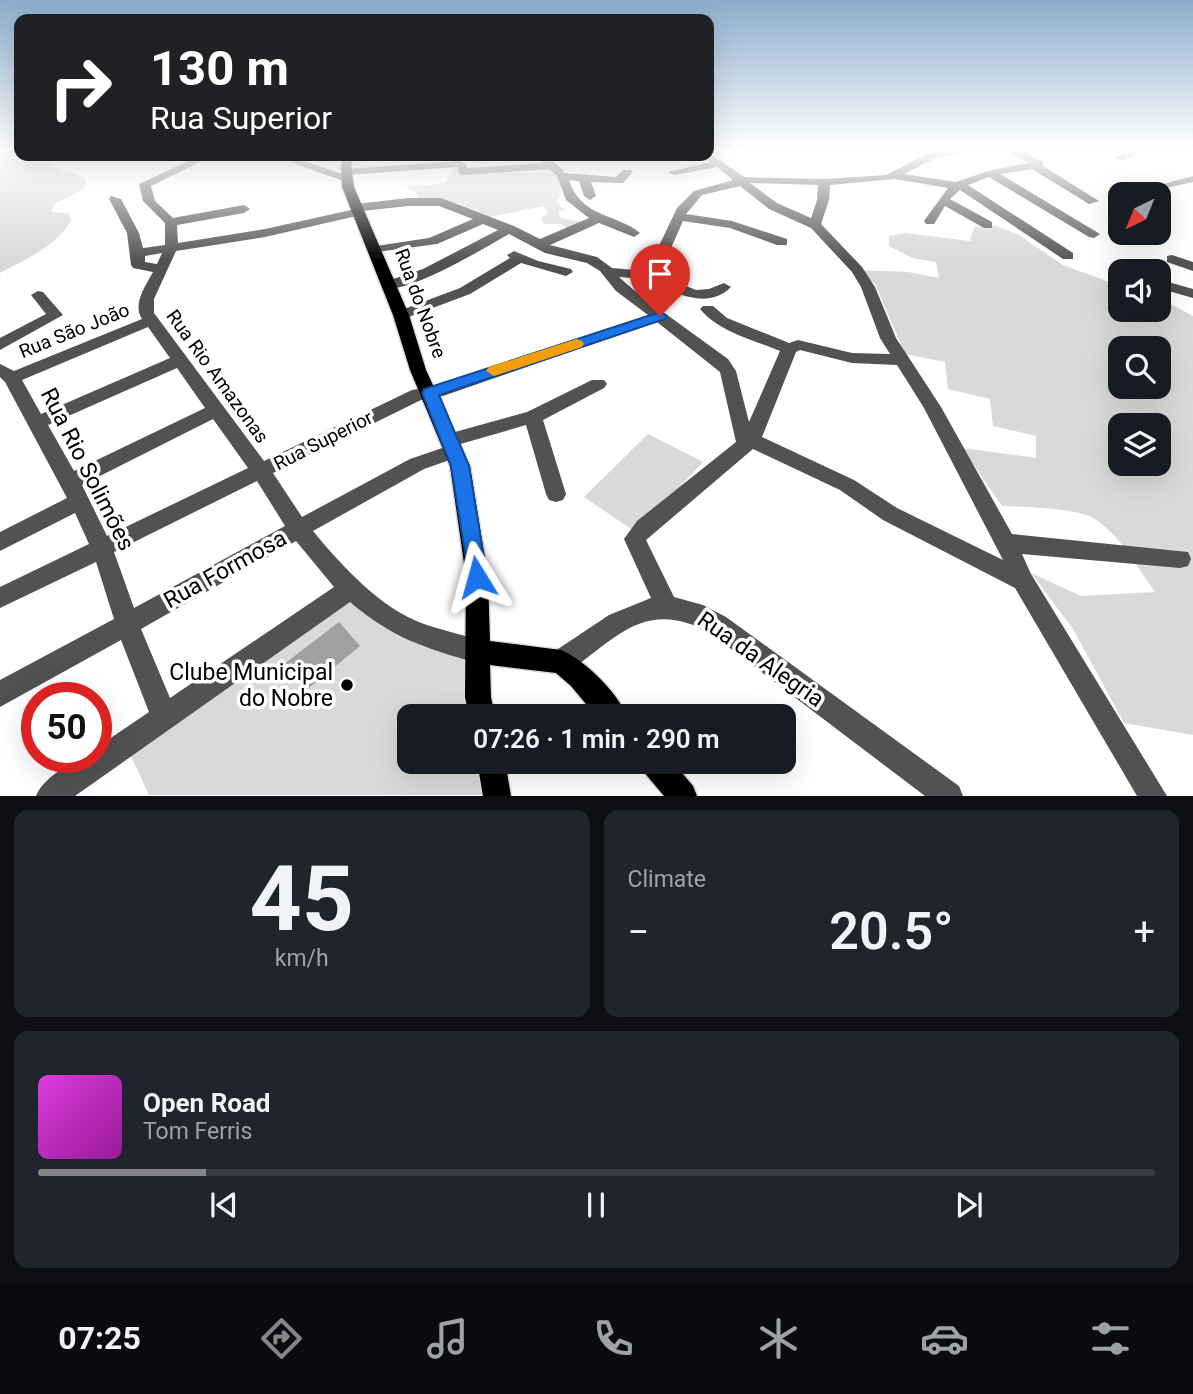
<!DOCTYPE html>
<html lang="en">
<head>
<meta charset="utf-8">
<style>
  :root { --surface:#171b24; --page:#20242c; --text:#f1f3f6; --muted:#9ea1a6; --line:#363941; --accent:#858687 }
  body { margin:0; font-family:Roboto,sans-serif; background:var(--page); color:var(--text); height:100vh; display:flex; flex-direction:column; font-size:26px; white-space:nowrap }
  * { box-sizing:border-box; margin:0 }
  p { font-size:23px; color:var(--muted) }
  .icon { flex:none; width:38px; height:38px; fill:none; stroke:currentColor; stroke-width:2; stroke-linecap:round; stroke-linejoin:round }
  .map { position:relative; height:796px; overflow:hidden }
  .drawer { display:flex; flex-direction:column; gap:14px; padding:14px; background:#0d0f14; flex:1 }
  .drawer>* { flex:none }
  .hud { position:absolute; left:14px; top:14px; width:700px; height:147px; border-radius:14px; box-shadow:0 7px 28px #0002; background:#202124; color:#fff; overflow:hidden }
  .needle { width:46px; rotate:223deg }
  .buttons { position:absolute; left:1108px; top:182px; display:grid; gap:14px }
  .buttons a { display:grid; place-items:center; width:63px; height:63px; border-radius:14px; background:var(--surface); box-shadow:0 7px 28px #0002; font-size:35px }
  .speed { position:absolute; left:21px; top:682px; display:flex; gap:14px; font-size:35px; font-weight:700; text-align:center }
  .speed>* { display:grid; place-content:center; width:91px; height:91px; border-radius:50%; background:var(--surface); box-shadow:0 7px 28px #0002; line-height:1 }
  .speed .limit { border:10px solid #d22; background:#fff; color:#111 }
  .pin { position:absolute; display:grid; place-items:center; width:60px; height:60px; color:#fff; margin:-72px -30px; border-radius:50% 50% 50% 0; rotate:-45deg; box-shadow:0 0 7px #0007 }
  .pin .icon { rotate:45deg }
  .me { position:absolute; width:77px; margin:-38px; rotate:352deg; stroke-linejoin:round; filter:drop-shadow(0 0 5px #0008) }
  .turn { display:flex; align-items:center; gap:24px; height:147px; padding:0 21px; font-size:32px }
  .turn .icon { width:91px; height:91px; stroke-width:2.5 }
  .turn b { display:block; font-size:49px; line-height:60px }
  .big { font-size:52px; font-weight:600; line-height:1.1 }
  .drawer .tile { flex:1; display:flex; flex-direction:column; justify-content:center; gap:10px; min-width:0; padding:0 24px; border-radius:14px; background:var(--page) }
  .drawer .dial { align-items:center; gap:0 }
  .dial b { font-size:91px; line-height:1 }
  .song { display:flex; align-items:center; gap:21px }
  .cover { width:84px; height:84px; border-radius:10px; background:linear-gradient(135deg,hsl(300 70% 55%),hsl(300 70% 35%)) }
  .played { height:7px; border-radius:4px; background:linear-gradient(90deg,var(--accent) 15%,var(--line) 15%) }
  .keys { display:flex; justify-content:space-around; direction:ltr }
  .heat { display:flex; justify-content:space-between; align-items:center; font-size:38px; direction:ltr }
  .drawer .tiles { flex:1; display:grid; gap:14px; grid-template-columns:1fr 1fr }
  .tile:last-child { grid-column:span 2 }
  .trip { position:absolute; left:397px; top:704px; width:399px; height:70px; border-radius:14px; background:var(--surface); box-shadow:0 7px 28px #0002; font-weight:600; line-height:70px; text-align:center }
  .tabs { display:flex; height:112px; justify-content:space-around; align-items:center; background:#090b0e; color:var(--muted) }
  .tabs .icon { width:49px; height:49px }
  .tabs .current { color:var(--accent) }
  .tabs b { font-size:32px; color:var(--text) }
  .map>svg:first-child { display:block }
  .green { fill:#d9d9d9; fill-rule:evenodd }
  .water { fill:#a0a0a0 }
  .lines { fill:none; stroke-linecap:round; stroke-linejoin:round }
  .major-casing { stroke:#dbdbdb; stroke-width:3 }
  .minor { fill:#525252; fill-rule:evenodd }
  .major { fill:#000; fill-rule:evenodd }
  .route { fill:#1a73e8; stroke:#114b97; stroke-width:2 }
  .slow { fill:#f59e0b }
  .poi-dot { fill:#000; stroke:#fff; stroke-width:2.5 }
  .labels { text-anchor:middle; stroke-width:7; stroke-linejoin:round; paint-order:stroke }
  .street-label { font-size:19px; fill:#000; stroke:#fff }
  .near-street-label { font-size:23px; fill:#000; stroke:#fff }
  .near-poi-label { font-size:23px; fill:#000; stroke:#fff; text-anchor:end }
</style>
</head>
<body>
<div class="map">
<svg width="1193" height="796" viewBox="0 0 1193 796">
  <rect width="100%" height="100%" fill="#fff"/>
  <g class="green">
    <path d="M0,150h19v6h36l-3,9c10,9 25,7 35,16l-4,8 -30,16 -1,7 17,2 2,7c-15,25 -46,39 -71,52z"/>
    <polygon points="454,169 479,172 553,173 560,177 561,196 556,202 565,210 558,212 561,218 581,222 568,228 561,224 544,224 541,218 548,213 544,206 484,218 421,201 413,190 404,187 445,183"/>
    <path d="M996,226l23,9 44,30 57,21v24h38l1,-12 34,18v419l-69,-12 -51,-94 -42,-56 50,23 74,-4c-18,-25 -35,-58 -62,-74 -16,-10 -70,-11 -91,-12l-40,-58 74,10v-22l-43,-10 -3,-27 -42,-10 -3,-27 -40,-8 -30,-70 -18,-14 51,2 31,6 -3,-16 -23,-4 -24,-12v-10l16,-3 65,8 4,-14zM1120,348h38v39h-38zM1120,425h38v39h-38z"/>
    <polygon points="648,434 703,462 637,533 584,497"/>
    <polygon points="350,594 472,654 477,716 410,716 410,761 485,761 492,795 149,795 128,750"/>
  </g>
  <polygon class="water" points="339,622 360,646 305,691 284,664"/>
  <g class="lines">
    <defs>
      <g id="major">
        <path d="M344,156h10l-3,9 3,22 55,128 17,55 44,96 18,111 2,64 71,9c23,9 57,43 66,66h-31l-25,-30 -15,-13 -66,-8 1,32 4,19h-26l-4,-19 1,-120 -16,-111 -40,-96 -17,-55 -51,-128 -1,-22z"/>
        <polygon points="477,761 505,761 511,796 483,796"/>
        <polygon points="639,761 672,761 693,786 697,796 664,796 643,771"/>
      </g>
    </defs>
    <use href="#major" class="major-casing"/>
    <g class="minor">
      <path d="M945,150h33l-42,8 -32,16 52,8 32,-11 40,-8 -21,-13h14l22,12v4l56,35 -10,3 -57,-35 -32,5 100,60 -6,4 -5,-1 -100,-60 -21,8 105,68v6h-10l-103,-69 -10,9 42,23v6h-8l-39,-22 -11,18h-8l-2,-3 24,-33 -53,-9 -65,6 -1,15 -8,24 41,43 13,20 21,51 45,69 71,127 176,18 3,7 -3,7 -8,2 -158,-14 9,20 136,222h-30l-122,-208 -132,-68 -43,-30 -87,-41 -107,91 28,57 29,8 23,12 233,169 4,10h-38l-215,-163c-63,-34 -91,2 -140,38l-9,3 -9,-3 -3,-9 3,-9 57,-38 42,-17 -27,-59 13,-18 99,-79 -16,-70 -63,-50 -214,74 -22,4 -148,73 29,44 108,-58 38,-13 -6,-6 2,-5 83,-23 65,-32h12l3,4 -3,4 -61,32 23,74 -3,6 -7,2 -7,-2 -3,-6 -20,-69 -69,20 6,6 -2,5 -37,13 -111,62c28,34 68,78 111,93 20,7 42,11 62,19l3,8 -3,8 -9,4c-52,-15 -85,-25 -127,-61l-275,194h-39c8,-20 40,-38 60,-38v-10l53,-36 -28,-72 -121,67v-27l114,-61 -18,-57 -96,46v-21l89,-43 -14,-31 -75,38v-19l67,-34 -62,-116 -5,-5v-13l14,7 128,-52c-10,-15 4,-34 11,-47l-20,-4 -2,-3 -4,-32 -18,-34 2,-3 10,3 18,34 4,15 22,-3v-22l-22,-22 -4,-17 60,-28h13l-61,30 4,15 18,17 71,-13 6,4 -6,4 -67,12 1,18 87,-14 86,-19 1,-5 4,-1 52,-6h33l73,28 26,13 49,-21 -23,-18 -9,-24 -8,-7 -85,6 -4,-1 -3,-7 -111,8 6,4 -6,3 -72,-26h15l53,18v-4l4,-1 112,-8 7,2 3,5 75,-5 -4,-7h10l16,17 51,4 7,-7h8l2,2 -10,11 -32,-1 5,14 -6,4 -6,-4 -5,-15 -10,-1c12,38 47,33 71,53l-6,4 -35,-14 -49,22 47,12 15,11 35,3 30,-63 17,-17 39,-11 -16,-13 -43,8 -6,-3 42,-10 -6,-6h5v-3l35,24 80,2 62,-4 43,-22zM750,183l68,2 -1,15 -6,18 -34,-15zM740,186l29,23 42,19 41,44 9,15 19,51 10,16 -38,-1 -54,-13 -9,3 -62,-25 -14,-12h-10l-3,3c19,23 54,31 80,42l-31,71 -13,-51 -8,-12 -80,-58 7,-17c24,11 54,25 76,3l-7,-4 -15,6 -13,1 -37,-15 24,-54 47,7 47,17h10v-6l-55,-18 -46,-7 16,-19zM408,206h31l34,13 -44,19 -60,9v6l68,-9 46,-20 15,6 -75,39 -39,13v6c25,6 100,-40 125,-54l36,19 42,10 13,8 16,20 32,24 -212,71 -24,4 -148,71 -110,-148v-14l22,-48 89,-14 96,-22 1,-4zM162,253l-5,11 -12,-2v-6zM619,277l24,2 -6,14zM148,327l22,31 -129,56 -19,-34zM800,350l52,13 45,2 27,43 79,152 -106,-52 -43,-28 -92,-43 34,-85zM177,368l28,40 -131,63 -26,-46zM213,419l35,49 -141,68 -25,-51zM257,481l28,45 -151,82 -20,-56zM296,541l38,46 -164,111 -29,-69z"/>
      <polygon points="1130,150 1145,150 1124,160 1115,158"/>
      <polygon points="1193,176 1193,182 1157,190 1151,187"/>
      <polygon points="514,251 538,261 571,269 573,272 566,276 521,263 470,294 406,318 396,318 393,315 396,312 460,288 510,258 507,255"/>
      <polygon points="1172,255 1193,262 1193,271 1167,262 1167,256"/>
      <polygon points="1158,279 1193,289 1193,298 1158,288"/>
      <polygon points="38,291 43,292 63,315 0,350 0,338 46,314 31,295"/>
    </g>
    <use href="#major" class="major"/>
  </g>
  <linearGradient id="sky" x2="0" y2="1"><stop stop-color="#8baccb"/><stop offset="0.57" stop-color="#fff"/><stop offset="1" stop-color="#fff" stop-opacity="0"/></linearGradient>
  <rect width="1193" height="262" fill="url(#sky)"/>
  <polygon class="route" points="660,312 667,316 665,319 439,395 469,466 487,577 484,583 477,586 470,583 451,466 422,393 424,389"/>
  <polygon class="slow" points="577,339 582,341 584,344 582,347 494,376 486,371 489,367"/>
  <circle class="poi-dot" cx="347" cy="685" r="7"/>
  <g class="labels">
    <g class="street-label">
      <text transform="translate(421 303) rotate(70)" y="7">Rua do Nobre</text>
      <text transform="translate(74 330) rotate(-22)" y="7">Rua São João</text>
      <text transform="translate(218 376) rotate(54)" y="7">Rua Rio Amazonas</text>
      <text transform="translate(323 440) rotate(-27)" y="7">Rua Superior</text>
    </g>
    <g class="near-street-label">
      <text transform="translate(88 469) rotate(63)" y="8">Rua Rio Solimões</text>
      <text transform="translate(225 569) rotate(-29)" y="8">Rua Formosa</text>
      <text transform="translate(761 659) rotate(35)" y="8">Rua da Alegria</text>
    </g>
    <g class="near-poi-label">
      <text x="333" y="680">Clube Municipal<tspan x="333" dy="26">do Nobre</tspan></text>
    </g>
  </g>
</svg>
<div class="buttons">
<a><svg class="needle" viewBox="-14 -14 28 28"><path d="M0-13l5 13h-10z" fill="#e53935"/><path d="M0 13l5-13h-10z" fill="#9ea1a6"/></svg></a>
<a><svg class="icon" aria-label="sound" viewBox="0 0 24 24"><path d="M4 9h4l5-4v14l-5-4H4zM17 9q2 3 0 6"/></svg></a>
<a><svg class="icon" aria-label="search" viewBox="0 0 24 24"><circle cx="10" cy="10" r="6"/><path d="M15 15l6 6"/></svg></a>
<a><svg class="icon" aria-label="layers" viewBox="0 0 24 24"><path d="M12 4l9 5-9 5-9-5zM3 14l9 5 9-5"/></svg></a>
</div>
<div class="speed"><div class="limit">50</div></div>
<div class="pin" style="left:660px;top:316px;background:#d93025"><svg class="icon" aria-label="arrive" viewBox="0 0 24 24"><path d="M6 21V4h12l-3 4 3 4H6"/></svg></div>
<svg class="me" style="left:477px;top:577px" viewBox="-20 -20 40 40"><path d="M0-17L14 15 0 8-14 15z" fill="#1a73e8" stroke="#fff" stroke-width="4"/></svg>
<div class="trip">07:26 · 1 min · 290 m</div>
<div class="hud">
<div class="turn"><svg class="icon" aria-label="right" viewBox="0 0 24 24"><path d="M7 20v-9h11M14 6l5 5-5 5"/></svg><div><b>130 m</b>Rua Superior</div></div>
</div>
</div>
<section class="drawer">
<div class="tiles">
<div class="tile dial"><b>45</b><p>km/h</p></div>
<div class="tile"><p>Climate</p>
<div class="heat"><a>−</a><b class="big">20.5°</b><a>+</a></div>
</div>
<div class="tile">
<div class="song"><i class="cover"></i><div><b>Open Road</b><p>Tom Ferris</p></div></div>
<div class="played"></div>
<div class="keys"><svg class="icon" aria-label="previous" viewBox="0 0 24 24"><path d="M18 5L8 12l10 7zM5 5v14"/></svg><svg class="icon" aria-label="pause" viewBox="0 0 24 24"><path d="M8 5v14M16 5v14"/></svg><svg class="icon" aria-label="next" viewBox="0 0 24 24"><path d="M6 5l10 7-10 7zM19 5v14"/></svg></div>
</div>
</div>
</section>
<nav class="tabs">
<b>07:25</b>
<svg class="icon current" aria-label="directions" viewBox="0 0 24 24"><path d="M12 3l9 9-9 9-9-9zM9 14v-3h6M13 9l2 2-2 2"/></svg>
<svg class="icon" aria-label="music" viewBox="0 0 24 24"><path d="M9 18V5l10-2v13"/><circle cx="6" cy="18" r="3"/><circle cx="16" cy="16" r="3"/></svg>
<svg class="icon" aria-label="phone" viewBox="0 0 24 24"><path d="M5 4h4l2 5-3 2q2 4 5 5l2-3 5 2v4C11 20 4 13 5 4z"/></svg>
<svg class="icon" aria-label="climate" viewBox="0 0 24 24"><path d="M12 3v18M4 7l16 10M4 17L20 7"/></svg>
<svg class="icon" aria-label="car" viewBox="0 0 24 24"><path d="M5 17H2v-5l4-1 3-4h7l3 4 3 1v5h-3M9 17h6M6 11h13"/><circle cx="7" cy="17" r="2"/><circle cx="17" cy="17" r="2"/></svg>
<svg class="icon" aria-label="filters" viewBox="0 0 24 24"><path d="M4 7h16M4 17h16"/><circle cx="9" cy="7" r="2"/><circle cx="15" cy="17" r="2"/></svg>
</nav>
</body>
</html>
